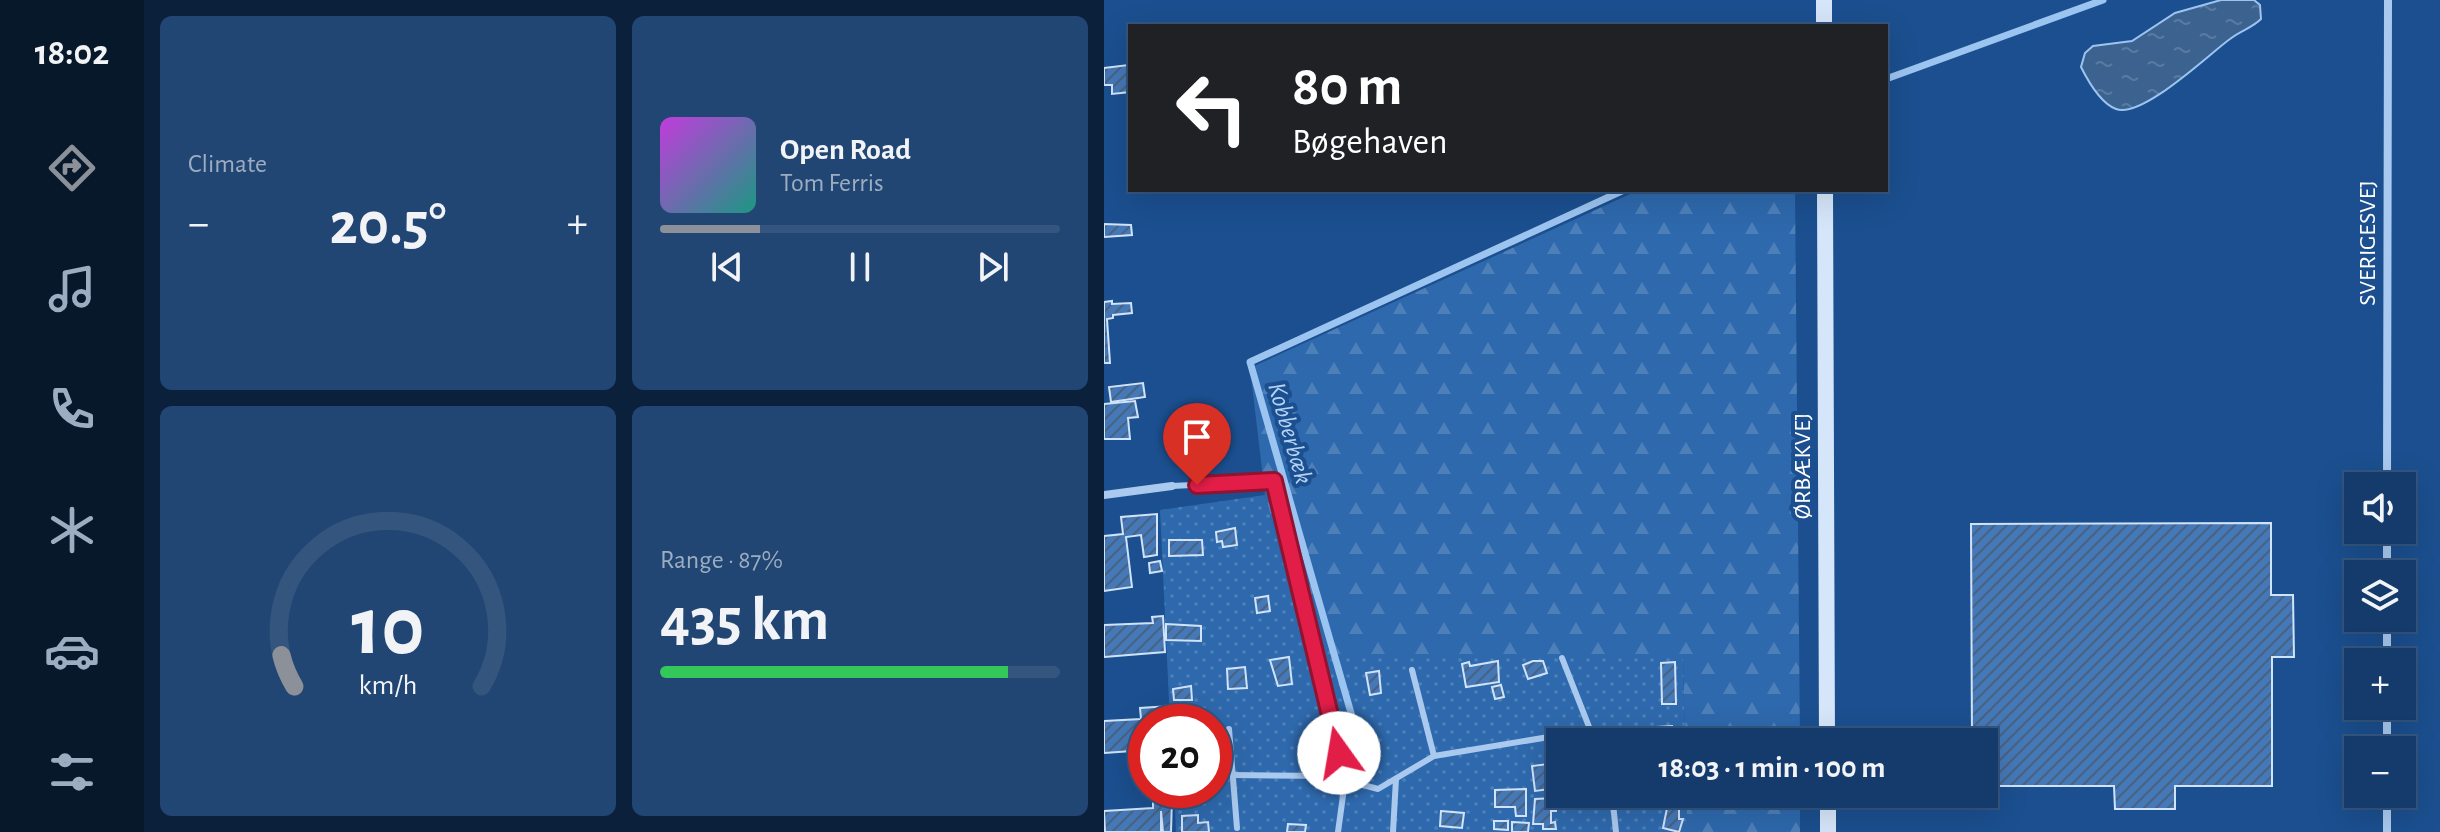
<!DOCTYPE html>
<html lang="en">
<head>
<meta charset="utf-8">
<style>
  :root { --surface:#143b6b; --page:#214673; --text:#f1f3f6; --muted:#9dadc1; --line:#33557e; --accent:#8c9099 }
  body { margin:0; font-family:"Alegreya Sans",sans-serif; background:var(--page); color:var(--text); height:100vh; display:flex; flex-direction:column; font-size:30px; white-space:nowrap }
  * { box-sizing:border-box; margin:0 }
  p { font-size:26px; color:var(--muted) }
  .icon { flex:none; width:44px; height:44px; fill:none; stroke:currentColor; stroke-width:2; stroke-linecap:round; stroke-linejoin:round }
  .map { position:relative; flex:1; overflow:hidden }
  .drawer { display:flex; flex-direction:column; gap:16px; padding:16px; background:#0b203b; width:960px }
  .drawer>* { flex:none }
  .banner { position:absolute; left:24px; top:24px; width:760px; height:168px; border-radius:0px; box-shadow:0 8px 32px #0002,0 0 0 2px var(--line); background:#202124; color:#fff; overflow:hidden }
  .buttons { position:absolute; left:1240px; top:472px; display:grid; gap:16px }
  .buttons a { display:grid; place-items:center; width:72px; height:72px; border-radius:0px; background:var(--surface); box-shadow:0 8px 32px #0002,0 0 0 2px var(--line); font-size:40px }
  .speed { position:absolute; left:24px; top:704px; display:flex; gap:16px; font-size:40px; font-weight:700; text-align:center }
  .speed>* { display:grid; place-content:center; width:104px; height:104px; border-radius:50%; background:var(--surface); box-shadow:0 8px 32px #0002,0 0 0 2px var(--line); line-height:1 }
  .speed .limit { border:12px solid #d22; background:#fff; color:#111 }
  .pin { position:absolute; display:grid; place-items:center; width:68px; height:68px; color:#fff; margin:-82px -34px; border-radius:50% 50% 50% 0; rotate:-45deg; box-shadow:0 0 8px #0007 }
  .pin .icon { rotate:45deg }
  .me { position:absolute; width:88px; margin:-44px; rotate:347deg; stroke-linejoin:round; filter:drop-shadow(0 0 6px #0008) }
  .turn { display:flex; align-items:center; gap:28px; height:168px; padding:0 32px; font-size:36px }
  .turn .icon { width:104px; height:104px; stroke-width:2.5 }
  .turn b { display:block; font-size:56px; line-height:68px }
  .big { font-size:60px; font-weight:600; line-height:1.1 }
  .drawer .tile { flex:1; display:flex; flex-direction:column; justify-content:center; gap:12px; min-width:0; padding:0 28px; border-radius:12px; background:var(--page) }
  .drawer .dial { align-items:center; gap:0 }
  .dial svg { height:208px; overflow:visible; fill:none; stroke:var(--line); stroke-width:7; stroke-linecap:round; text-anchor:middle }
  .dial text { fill:var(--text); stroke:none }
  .song { display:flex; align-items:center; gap:24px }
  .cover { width:96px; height:96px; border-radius:12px; background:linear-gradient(135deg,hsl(290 70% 55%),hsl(170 70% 35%)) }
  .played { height:8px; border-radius:4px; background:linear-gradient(90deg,var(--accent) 25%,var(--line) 25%) }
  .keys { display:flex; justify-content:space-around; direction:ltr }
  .heat { display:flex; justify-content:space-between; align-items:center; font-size:44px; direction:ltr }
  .charge { height:12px; border-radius:6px; background:linear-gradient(90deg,#34c759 87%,var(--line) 0) }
  .drawer .tiles { flex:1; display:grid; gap:16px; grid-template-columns:repeat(2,1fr) }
  .trip { position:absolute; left:442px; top:728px; width:452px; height:80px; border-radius:0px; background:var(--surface); box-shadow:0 8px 32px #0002,0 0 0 2px var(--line); font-weight:600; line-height:80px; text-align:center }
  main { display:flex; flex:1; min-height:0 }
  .tab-bar { display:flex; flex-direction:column; width:144px; justify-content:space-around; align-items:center; background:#08182b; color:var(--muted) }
  .tab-bar .icon { width:56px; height:56px }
  .tab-bar .current { color:var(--accent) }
  .tab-bar b { font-size:36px; color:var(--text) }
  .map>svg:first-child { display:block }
  .forest { fill:url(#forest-firs) }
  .garden { fill:url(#garden-dots) }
  .water { fill:url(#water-ripples); stroke:#9cc4f0; stroke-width:2 }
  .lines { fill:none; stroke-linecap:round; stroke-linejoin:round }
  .stream { stroke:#9cc4f0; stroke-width:7 }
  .building { fill:url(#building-hatch); stroke:#cfe3fa; stroke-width:2 }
  .lane { stroke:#a9c9ee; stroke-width:6 }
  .street { stroke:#a9c9ee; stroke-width:8 }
  .secondary { stroke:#d6e6fa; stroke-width:16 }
  .route-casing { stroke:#92132f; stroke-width:20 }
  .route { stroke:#e11d48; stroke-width:14 }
  .labels { text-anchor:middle; stroke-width:8; stroke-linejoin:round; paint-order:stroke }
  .street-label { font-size:24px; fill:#fff; stroke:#1b4f8f }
  .water-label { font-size:26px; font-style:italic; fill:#b5d3f5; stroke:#1b4f8f }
</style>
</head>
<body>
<main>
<nav class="tab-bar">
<b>18:02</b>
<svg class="icon current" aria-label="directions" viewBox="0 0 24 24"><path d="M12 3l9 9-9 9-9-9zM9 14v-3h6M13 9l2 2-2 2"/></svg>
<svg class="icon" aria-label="music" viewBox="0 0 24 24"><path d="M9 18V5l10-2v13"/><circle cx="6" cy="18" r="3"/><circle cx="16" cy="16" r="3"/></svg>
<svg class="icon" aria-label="phone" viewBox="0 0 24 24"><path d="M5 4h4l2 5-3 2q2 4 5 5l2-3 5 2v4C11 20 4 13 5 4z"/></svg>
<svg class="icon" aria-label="climate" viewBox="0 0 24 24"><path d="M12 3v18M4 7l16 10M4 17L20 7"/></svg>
<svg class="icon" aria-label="car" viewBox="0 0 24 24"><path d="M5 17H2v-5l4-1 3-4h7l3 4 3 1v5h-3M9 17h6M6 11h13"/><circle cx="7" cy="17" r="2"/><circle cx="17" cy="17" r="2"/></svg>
<svg class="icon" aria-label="filters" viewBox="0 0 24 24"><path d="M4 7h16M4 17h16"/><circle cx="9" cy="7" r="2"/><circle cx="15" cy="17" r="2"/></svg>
</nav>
<section class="drawer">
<div class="tiles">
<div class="tile"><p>Climate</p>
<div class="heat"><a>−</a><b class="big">20.5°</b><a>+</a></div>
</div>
<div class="tile">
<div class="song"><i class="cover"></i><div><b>Open Road</b><p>Tom Ferris</p></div></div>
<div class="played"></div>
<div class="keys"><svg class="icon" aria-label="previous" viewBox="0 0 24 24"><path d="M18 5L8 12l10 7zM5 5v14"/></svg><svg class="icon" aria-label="pause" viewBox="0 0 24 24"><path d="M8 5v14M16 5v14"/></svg><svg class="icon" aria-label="next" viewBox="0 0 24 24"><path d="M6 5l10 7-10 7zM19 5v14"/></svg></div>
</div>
<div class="tile dial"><svg viewBox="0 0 100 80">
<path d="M14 69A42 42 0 1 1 86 69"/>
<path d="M14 69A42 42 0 0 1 9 57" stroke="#8c9099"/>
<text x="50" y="56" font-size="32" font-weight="700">10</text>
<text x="50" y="72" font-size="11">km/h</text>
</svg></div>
<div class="tile"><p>Range · 87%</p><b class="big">435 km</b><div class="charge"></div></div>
</div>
</section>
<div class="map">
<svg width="1336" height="832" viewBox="0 0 1336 832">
  <defs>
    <pattern id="forest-firs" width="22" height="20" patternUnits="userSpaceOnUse" patternTransform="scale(2)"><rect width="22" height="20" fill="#2e69ad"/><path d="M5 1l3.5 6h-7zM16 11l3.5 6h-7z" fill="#4d80b9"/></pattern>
    <pattern id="garden-dots" width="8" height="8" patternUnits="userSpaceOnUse" patternTransform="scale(2)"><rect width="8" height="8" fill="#2e69ad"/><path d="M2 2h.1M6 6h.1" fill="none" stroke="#4d80b9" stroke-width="1.8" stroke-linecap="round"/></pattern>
    <pattern id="water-ripples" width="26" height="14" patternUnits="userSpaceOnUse" patternTransform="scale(2)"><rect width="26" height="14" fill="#3c6290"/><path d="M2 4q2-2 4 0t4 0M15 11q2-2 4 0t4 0" fill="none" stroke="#597aa1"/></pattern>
    <pattern id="building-hatch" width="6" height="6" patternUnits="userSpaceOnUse" patternTransform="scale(2)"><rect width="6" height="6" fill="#4478b7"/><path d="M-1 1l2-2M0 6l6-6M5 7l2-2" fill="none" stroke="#486282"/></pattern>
  </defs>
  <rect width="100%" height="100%" fill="#1b4f8f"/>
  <g class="forest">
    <polygon points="535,190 691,190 696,742 581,742 579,657 204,657 161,495 146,368"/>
    <rect x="583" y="794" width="113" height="38"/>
  </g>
  <polygon class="garden" points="161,495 204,657 579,657 581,742 456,742 456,794 583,794 583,832 72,832 70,790 110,790 110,722 66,722 56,510"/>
  <path class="water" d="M1117,0h33l6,5 1,14c-9,9 -21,12 -31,20 -21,15 -88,80 -114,70 -16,-6 -28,-28 -35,-42l4,-14 8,-7 39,-5 43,-28z"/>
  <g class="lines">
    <g class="stream">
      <polyline points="782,79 999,0"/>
      <polyline points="264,772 146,362 520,190"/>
    </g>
  </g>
  <g class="building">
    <polygon points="24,65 26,92 8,94 8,85 0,85 0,68"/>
    <polygon points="0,224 27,225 28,235 0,237"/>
    <polygon points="8,301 8,304 27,303 28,313 9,315 9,318 3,319 6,363 0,363 0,302"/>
    <polygon points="39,383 41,397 7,402 5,387"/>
    <polygon points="31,401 34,417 24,418 26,439 0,439 0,404"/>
    <polygon points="53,514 53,555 40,557 37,535 22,537 28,587 0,591 0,536 19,534 17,517"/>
    <polygon points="1167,523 1167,595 1189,595 1190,657 1168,657 1168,786 1071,786 1071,809 1011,809 1010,786 880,786 880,742 868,742 867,524"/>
    <polygon points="131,528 133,545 119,547 118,541 113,542 112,532"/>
    <polygon points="65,540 98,540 99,555 65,556"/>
    <polygon points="56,561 58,571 46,573 45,563"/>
    <polygon points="164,596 166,611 153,613 151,598"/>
    <polygon points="59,616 61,652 0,657 0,625 49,623 48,617"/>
    <polygon points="62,624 97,626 97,641 62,640"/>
    <polygon points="185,657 188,684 174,686 166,660"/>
    <polygon points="394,661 395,682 362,687 358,664 365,662 366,666"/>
    <polygon points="429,661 439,661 443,673 424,679 419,665"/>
    <polygon points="571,662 572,704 558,704 557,663"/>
    <polygon points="141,667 143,688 124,689 123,669"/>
    <polygon points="275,671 277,693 266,695 262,673"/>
    <polygon points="397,685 400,697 391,699 388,687"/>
    <polygon points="87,686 88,700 70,700 69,689"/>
    <polygon points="66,706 67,722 42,722 42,750 0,753 0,721 37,719 36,708"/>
    <polygon points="568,726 569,740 555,742 553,727"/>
    <polygon points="452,763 455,788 431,791 428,766"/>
    <polygon points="422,789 422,816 412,816 411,807 391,807 391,790"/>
    <polygon points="451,798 452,811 447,811 447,823 451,822 452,829 439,829 439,824 429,824 431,799"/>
    <polygon points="68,799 67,832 59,832 57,811 57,832 1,832 0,811 49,808 49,800"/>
    <polygon points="563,808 575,808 575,819 579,819 575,832 559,828"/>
    <polygon points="337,811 360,813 358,828 336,826"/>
    <polygon points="94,815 94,823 104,822 105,832 78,832 78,816"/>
    <polygon points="390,821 404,821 404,830 390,829"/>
    <polygon points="408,822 425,823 424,832 408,832"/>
    <polygon points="184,824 202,825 201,832 183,832"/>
  </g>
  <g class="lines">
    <g class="lane">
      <polyline points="68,486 170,481 241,781 234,832"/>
      <polyline points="458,658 491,742"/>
      <polyline points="308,670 330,756"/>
      <polyline points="125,729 133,828"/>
      <polyline points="129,775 226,776 274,789 330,756 487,730"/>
      <polyline points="508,794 512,832"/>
      <polyline points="289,832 292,779"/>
    </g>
    <g class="street">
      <polyline points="1283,486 1284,0"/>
      <polyline points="0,495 68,486"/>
      <polyline points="1283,574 1283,530"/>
      <polyline points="1283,662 1283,618"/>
      <polyline points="1283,750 1283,706"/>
      <polyline points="1283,832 1283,794"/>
    </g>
    <g class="secondary">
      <polyline points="720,0 720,26"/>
      <polyline points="721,190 723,742"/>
      <polyline points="724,794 724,832"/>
    </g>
  </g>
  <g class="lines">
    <defs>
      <polyline id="route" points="93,485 170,481 235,753"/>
    </defs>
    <use href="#route" class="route-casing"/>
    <use href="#route" class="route"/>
  </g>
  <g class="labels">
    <g class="street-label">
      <text transform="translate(1263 243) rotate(-90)" y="8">SVERIGESVEJ</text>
      <text transform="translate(698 466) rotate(-90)" y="8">ØRBÆKVEJ</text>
    </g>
    <g class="water-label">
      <text transform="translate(187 433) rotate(74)" y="9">Kobberbæk</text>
    </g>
  </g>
</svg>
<div class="buttons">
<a><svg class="icon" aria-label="sound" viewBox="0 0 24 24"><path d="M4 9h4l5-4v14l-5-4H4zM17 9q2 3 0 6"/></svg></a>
<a><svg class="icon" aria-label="layers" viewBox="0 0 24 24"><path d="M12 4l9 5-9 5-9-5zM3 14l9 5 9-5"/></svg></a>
<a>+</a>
<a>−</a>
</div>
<div class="speed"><div class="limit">20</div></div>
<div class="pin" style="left:93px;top:485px;background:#d93025"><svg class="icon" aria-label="arrive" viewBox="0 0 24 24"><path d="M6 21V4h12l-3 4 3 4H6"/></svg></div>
<svg class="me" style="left:235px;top:753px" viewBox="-20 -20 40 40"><circle r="19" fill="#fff"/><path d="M0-13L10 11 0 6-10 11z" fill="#e11d48"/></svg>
<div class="trip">18:03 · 1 min · 100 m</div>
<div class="banner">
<div class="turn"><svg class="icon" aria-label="left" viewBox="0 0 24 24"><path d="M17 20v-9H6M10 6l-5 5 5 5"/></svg><div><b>80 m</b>Bøgehaven</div></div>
</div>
</div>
</main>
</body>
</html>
